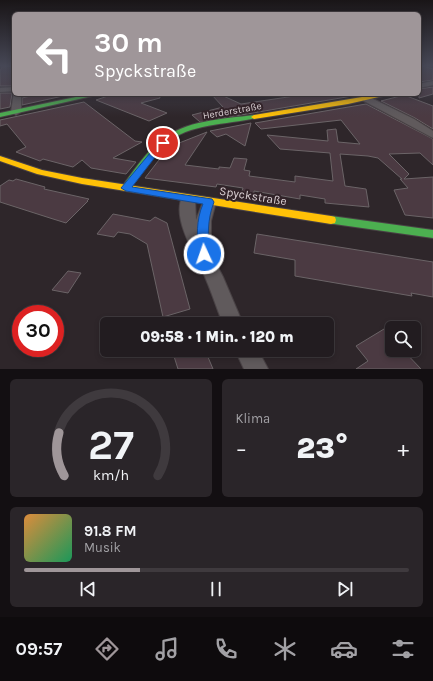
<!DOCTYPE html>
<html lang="de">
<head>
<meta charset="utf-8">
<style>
  :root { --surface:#221c20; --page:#2a2529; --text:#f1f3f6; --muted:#a2a1a5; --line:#3f3a3e; --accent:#9f9699 }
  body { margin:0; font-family:Karla,sans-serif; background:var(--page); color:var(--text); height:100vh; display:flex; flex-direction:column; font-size:15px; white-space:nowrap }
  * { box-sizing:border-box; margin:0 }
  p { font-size:13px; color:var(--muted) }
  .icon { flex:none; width:22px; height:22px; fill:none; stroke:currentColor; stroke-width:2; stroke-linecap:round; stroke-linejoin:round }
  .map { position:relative; height:369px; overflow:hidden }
  .sheet { display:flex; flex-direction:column; gap:10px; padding:10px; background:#130f12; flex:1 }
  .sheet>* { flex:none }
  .guide { position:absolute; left:12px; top:12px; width:409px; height:84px; border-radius:6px; box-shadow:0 2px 6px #0003,0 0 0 1px var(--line); background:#9f9699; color:#fff; overflow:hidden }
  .tools { position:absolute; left:385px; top:321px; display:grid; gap:8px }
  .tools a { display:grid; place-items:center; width:36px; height:36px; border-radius:6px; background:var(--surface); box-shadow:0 2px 6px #0003,0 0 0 1px var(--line); font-size:20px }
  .speed { position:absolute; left:12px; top:305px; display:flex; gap:8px; font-size:20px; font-weight:700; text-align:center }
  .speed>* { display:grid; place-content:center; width:52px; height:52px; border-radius:50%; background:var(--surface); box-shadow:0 2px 6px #0003,0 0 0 1px var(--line); line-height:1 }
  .speed .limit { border:6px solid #d22; background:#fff; color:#111 }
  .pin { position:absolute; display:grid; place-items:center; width:34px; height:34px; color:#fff; margin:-17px; border:2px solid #fff; border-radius:50%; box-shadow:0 1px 4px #0007 }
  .me { position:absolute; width:44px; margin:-22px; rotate:357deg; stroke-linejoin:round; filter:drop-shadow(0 0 3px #0008) }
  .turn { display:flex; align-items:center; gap:14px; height:84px; padding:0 16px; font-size:18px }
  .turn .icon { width:52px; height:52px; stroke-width:2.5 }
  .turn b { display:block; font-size:28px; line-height:34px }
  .big { font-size:30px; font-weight:800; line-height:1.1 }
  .sheet .card { flex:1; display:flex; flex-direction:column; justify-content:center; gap:6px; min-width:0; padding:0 14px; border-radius:6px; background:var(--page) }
  .sheet .dial { align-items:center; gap:0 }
  .dial svg { height:104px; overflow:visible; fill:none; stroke:var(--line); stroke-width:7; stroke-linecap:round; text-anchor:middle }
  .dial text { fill:var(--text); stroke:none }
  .song { display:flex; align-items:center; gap:12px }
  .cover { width:48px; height:48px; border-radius:6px; background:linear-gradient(135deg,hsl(30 70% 55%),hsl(150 70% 35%)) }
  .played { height:4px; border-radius:2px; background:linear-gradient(90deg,var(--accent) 30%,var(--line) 30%) }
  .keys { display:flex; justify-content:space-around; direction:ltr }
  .heat { display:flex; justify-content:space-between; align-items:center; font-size:22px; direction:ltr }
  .sheet .tiles { flex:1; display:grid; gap:10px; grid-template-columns:1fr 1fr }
  .card:last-child { grid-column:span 2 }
  .trip { position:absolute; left:100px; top:317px; width:234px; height:40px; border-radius:6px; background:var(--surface); box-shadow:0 2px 6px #0003,0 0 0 1px var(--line); font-weight:800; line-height:40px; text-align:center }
  .tab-bar { display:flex; height:64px; justify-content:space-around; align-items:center; background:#0e0b0d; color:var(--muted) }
  .tab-bar .icon { width:28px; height:28px }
  .tab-bar .current { color:var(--accent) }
  .tab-bar b { font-size:18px; color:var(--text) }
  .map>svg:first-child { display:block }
  .building { fill:#4b3a42; stroke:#6b6467 }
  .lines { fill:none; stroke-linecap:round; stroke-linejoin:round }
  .street-casing { stroke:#494245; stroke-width:2 }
  .fast-casing { stroke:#494245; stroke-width:2 }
  .slow-casing { stroke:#494245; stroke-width:2 }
  .street { fill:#605a5c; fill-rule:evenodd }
  .fast { fill:#4caf50; fill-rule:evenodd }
  .slow { fill:#ffc107; fill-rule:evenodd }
  .route { fill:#1a73e8; stroke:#114b97 }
  .labels { text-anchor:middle; stroke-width:4; stroke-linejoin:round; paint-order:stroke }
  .far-street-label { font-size:10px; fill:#dcd2d5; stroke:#322329 }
  .street-label { font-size:12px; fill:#dcd2d5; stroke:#322329 }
</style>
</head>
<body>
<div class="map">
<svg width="433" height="369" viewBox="0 0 433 369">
  <rect width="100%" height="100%" fill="#2e262a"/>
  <g class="building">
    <polygon points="419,65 433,69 433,80 419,82"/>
    <polygon points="14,66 14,86 0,86 0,71 2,67"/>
    <polygon points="433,87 433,94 419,98 419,89"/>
    <polygon points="0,93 12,93 10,107 0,109"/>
    <polygon points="39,94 72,94 22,105 22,98"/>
    <polygon points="114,94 159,94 160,98 141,103 167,113 149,121 96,100"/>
    <polygon points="211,94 219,94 241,104 308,94 364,94 200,122 192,115 223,107"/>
    <polygon points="404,95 433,106 433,129 415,118 381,101"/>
    <polygon points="84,102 135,141 142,142 113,158 136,162 126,174 91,168 82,160 73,167 43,159 40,161 16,152 26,147 7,124 0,126 0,120"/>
    <polygon points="366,104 433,139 433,165 420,153 389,154 409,174 404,179 433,177 433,218 405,215 394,190 408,188 401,180 400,179 402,179 378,158 368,156 340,154 345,186 366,189 369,207 325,203 325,199 300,195 300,199 254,191 254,193 242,191 243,188 217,184 216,187 145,178 169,147 207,132 185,165 210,168 219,169 219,167 230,168 234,158 247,159 244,170 250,171 249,176 295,182 295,176 333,181 330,153 280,149 267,135 328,141 327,130 336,129 338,142 360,144 341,120 261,129 255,123"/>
    <polygon points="251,123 245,146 226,134 217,137 210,131"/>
    <polygon points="16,179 45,187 44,189 89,199 87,201 88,201 66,223 50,218 0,202 0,186 9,180 13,181"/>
    <polygon points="113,214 150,221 155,217 167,223 190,309 163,317 147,244 130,234 118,232 114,237 97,234"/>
    <polygon points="257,234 433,262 433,297 411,293 412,296 295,276 295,260 254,253"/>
    <polygon points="68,271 81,273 68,293 52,290"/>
    <polygon points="384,329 392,338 392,350 403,350 421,369 356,369 368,361 356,346"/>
    <polygon points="172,350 205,350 213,369 178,369"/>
  </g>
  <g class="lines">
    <defs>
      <g id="street">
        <polygon points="433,81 433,85 419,88 419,84"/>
        <polygon points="14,87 14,91 0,92 0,88"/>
        <polygon points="14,92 14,94 21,94 21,112 16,115 11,112"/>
        <polygon points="367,96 414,119 433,131 433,138 364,101 363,99"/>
        <path d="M188,195l5,1 2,3 1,21 8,-21 5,-1 5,1 2,3 -5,19v33l12,23 20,47h-20c-6,-15 -11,-31 -18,-47 -8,-19 -35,-61 -22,-81z"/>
        <polygon points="235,350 258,350 268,369 244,369"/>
      </g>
      <g id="fast">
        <polygon points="90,94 101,94 0,117 0,113"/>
        <path d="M254,115l3,2 -1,1c-30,7 -66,5 -91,26 -14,12 -24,31 -36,46h-6l-2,-2c12,-16 24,-35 39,-47 25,-21 63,-22 94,-26z"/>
        <polygon points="331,216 433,230 433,238 327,223 326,220 327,217"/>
      </g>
      <g id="slow">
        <polygon points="380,94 392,94 348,104 254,119 251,117 254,115"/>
        <polygon points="0,156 42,170 82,178 331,216 335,217 336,220 335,223 331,224 82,184 37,174 0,161"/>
      </g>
    </defs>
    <use href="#street" class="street-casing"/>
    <use href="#fast" class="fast-casing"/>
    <use href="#slow" class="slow-casing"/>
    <use href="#street" class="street"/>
    <use href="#fast" class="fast"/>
    <use href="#slow" class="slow"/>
  </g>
  <linearGradient id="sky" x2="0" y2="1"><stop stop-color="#191517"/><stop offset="0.56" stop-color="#464755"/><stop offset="1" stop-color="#464755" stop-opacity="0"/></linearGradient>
  <rect width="433" height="117" fill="url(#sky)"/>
  <path class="route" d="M163,140l3,3 -34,44 80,12 2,3c-7,18 -6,34 -5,52l-1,4 -4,1 -5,-1 -1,-4c-1,-17 -2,-34 5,-50l-77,-13 -5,-3 39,-47z"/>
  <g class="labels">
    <g class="far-street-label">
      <text transform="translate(232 110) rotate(-10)" y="4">Herderstraße</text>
    </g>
    <g class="street-label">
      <text transform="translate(253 196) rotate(9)" y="4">Spyckstraße</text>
    </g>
  </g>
</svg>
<div class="tools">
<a><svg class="icon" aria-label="search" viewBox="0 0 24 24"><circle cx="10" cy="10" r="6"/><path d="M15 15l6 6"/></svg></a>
</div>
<div class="speed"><div class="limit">30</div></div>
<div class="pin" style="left:163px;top:143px;background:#d93025"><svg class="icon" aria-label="arrive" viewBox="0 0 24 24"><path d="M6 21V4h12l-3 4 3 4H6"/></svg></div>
<svg class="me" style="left:204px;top:254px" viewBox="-20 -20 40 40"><circle r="17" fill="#1a73e8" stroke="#fff" stroke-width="3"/><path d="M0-11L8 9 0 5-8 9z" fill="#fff"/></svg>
<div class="trip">09:58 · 1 Min. · 120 m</div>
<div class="guide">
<div class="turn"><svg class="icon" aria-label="left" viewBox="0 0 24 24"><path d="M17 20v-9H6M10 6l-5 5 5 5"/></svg><div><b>30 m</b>Spyckstraße</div></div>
</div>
</div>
<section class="sheet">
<div class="tiles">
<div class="card dial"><svg viewBox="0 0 100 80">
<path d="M14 69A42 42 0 1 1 86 69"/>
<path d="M14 69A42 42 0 0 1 10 36" stroke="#9f9699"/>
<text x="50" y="56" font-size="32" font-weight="700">27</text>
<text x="50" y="72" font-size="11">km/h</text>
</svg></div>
<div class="card"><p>Klima</p>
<div class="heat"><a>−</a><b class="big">23°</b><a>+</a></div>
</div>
<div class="card">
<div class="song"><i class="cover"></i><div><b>91.8 FM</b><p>Musik</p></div></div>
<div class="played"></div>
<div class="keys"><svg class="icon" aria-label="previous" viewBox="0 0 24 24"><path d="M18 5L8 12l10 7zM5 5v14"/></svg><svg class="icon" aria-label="pause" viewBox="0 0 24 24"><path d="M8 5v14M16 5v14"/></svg><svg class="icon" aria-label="next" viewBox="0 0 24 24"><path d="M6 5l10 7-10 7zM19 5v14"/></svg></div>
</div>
</div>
</section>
<nav class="tab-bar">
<b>09:57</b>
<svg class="icon current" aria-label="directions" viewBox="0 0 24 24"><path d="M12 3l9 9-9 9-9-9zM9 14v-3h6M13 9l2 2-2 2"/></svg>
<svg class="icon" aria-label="music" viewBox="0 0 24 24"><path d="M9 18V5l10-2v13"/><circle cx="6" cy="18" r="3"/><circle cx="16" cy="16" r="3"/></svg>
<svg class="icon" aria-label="phone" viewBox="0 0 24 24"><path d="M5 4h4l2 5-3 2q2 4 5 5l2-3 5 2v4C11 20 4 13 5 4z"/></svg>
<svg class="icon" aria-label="climate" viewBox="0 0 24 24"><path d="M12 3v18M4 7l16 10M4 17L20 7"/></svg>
<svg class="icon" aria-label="car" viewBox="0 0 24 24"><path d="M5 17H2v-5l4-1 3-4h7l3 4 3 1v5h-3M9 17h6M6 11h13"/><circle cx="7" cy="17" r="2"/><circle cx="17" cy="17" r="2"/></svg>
<svg class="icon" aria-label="filters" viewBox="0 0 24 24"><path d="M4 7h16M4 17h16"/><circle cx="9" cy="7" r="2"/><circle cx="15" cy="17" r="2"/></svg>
</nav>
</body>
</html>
